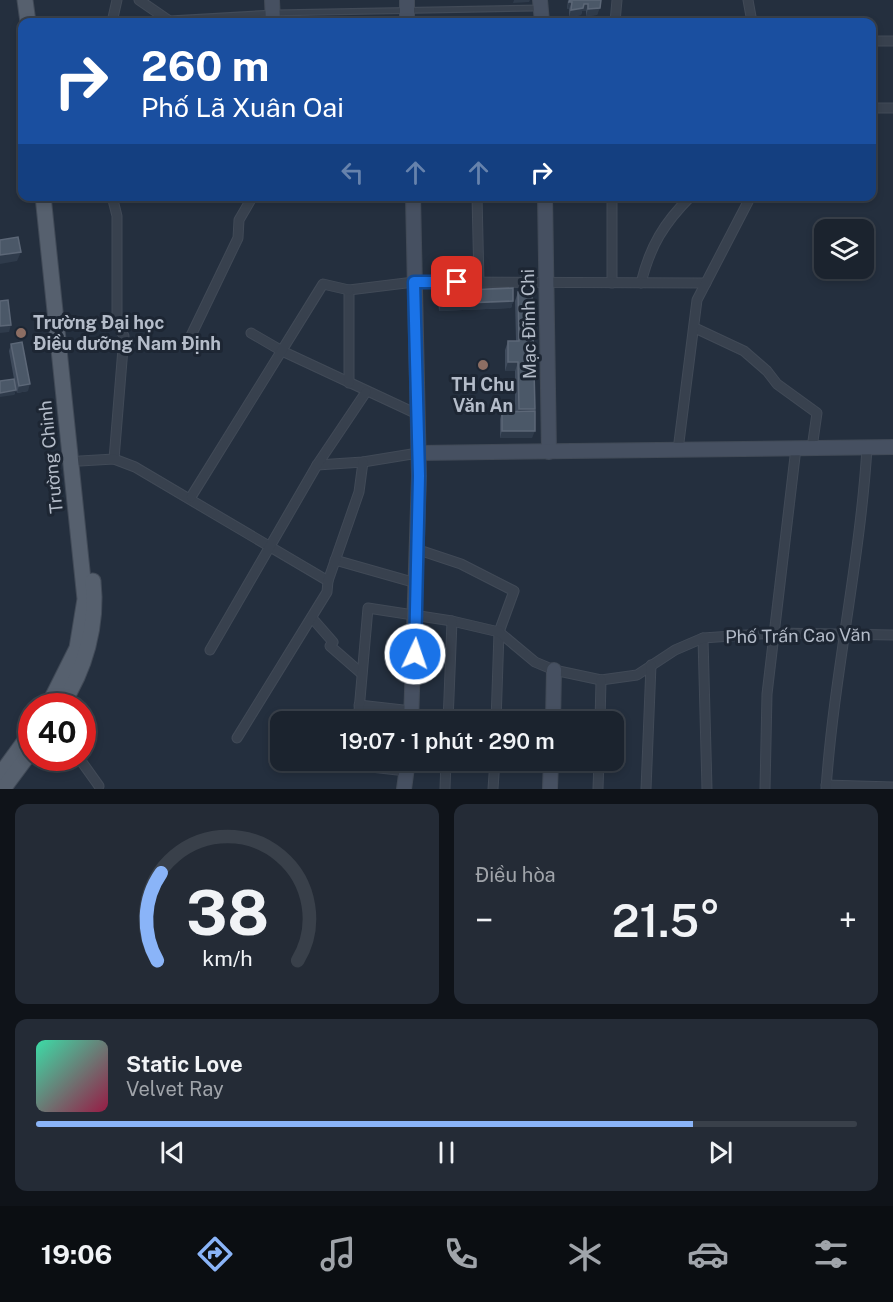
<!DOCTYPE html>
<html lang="vi">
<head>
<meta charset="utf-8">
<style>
  :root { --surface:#1b232e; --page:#242b36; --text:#f1f3f6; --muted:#a0a4aa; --line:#39404a; --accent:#8ab4f8 }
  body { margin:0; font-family:"Public Sans",sans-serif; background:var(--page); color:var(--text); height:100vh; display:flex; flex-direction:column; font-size:22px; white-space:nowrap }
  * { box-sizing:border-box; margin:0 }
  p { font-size:20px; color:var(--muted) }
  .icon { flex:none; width:33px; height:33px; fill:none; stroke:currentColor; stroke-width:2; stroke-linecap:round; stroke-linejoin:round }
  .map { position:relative; height:789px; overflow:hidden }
  .panel { display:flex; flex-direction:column; gap:15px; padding:15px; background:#0f1319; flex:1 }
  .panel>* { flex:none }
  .top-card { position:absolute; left:18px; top:18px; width:858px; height:183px; border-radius:12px; box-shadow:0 3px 9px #0003,0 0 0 2px var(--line); background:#1a4fa0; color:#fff; overflow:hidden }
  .buttons { position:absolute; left:814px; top:219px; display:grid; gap:12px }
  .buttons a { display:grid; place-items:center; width:60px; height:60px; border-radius:12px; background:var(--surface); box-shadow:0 3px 9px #0003,0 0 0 2px var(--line); font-size:30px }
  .speed { position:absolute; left:18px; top:693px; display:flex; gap:12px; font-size:30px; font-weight:700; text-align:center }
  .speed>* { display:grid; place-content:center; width:78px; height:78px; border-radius:50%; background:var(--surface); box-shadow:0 3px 9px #0003,0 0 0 2px var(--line); line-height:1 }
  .speed .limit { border:9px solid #d22; background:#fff; color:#111 }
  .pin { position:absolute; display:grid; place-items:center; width:51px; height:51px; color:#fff; margin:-26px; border-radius:12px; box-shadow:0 3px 9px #0006 }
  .me { position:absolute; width:66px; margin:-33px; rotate:3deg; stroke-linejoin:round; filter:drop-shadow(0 0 4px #0008) }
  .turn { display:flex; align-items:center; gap:21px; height:126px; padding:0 24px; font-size:27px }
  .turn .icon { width:78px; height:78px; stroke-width:2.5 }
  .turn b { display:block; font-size:42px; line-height:51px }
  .lanes { display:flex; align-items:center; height:57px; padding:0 24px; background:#0003; justify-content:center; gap:30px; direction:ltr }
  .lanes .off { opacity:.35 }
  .big { font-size:45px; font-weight:600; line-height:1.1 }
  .panel .tile { flex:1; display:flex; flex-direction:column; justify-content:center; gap:9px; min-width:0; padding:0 21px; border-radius:12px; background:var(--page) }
  .panel .dial { align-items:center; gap:0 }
  .dial svg { height:156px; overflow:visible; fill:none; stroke:var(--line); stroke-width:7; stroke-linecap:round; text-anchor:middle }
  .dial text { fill:var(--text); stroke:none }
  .song { display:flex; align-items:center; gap:18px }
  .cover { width:72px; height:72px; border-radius:9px; background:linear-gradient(135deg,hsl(160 70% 55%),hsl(340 70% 35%)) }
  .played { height:6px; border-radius:3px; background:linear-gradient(90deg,var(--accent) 80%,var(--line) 80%) }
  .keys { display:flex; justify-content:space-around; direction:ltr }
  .heat { display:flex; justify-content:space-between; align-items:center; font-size:33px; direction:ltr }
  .panel .tiles { flex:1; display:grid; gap:15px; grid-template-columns:1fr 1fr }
  .tile:last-child { grid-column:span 2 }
  .trip { position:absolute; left:270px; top:711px; width:354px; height:60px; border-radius:12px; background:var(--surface); box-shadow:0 3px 9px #0003,0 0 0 2px var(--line); font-weight:600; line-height:60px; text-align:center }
  .tabs { display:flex; height:96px; justify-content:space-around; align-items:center; background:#0b0e12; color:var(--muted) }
  .tabs .icon { width:42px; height:42px }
  .tabs .selected { color:var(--accent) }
  .tabs b { font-size:27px; color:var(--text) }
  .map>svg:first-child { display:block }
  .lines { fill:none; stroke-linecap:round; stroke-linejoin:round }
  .lane-casing { stroke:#414a57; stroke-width:7 }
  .street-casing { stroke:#414a57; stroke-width:11 }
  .secondary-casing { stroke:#414a57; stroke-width:16 }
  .primary-casing { stroke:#414a57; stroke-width:17 }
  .lane { stroke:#38414e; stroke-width:4.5 }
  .street { stroke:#38414e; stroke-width:9 }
  .secondary { stroke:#465061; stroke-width:14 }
  .primary { stroke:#56606e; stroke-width:15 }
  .wall { fill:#3f4b5c }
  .shaded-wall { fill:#2f3b4b }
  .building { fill:#4b5868; stroke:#5c6777; stroke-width:1.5 }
  .route-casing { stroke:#114b97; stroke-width:15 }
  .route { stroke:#1a73e8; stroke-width:10 }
  .education-dot { fill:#8d6e63; stroke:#1d2633; stroke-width:2 }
  .labels { text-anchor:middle; stroke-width:6; stroke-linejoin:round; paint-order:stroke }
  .poi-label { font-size:18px; font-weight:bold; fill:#b4bcc9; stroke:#1d2633; text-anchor:start }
  .street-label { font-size:18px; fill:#b4bcc9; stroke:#1d2633 }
</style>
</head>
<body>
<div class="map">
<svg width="893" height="789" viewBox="0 0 893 789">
  <rect width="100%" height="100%" fill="#242f3e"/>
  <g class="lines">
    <defs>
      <polyline id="lane" points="169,19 273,13 538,8"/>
      <g id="street">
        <polyline points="139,0 171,22"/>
        <polyline points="748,0 752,22"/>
        <polyline points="112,22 117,0"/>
        <polyline points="615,22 617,0"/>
        <polyline points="872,41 893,41"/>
        <polyline points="872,108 893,108"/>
        <polyline points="112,196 117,216 117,324 124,336 114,459"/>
        <polyline points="477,196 479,282"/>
        <polyline points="612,283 612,196"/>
        <path d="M641,283c9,-37 23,-60 50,-87"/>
        <polyline points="695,328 744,351 767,371 777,384 817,413 812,448"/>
        <polyline points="251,333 282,351 417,414"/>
        <polyline points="186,346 238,238 239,220 253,196"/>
        <polyline points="349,383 349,290 414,282 706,283"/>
        <polyline points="678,450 697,300 751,196"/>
        <polyline points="80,461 114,459 135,467 328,581"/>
        <polyline points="317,465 363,462 418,453"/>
        <polyline points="191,497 323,284 349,290"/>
        <polyline points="416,549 461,564 514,591 499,632 496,722"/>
        <polyline points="335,560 416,583"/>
        <polyline points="312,618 333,642 330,646 361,673"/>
        <polyline points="703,638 707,789"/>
        <polyline points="210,650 317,465 366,392"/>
        <polyline points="359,705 412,711"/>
        <polyline points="358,722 368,608 452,621 499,632 535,662 554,670 601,680 637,675 675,650 703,638 775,633 893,635"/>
        <polyline points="448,722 452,621"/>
        <polyline points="600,722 601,680"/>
        <polyline points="237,738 327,592 328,581 359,492 363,462"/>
        <polyline points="79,758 99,786"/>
        <polyline points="359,760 371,767 406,771"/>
        <polyline points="826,785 893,787"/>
        <polyline points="445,789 446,760"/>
        <polyline points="493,789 495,760"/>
        <polyline points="598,789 599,760"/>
        <polyline points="646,789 651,665"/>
        <polyline points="765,789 767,694 796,448"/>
        <path d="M826,789c8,-115 34,-227 41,-341"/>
      </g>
      <g id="secondary">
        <polyline points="272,0 273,22"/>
        <polyline points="407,0 407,22"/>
        <polyline points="540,0 542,22"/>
        <polyline points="545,196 549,452"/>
        <polyline points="418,453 893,447"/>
        <polyline points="411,722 419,476 413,196"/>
        <polyline points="553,722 554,670"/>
        <polyline points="404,789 408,760"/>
        <polyline points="550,789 551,760"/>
      </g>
      <g id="primary">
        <polyline points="25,0 28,22"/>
        <polyline points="43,196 85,599 77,648 48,706"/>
        <path d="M61,706c24,-36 37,-81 32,-125"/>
        <polyline points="0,775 32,731"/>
        <polyline points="3,789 32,750"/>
      </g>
    </defs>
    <use href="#lane" class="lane-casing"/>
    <use href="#street" class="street-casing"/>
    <use href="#secondary" class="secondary-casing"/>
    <use href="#primary" class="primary-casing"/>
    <use href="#lane" class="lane"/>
    <use href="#street" class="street"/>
    <use href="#secondary" class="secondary"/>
    <use href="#primary" class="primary"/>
  </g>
  <g class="wall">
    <polygon points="568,0 601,0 597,15 586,16 586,11 582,11 581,15 569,17 569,9 567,9"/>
    <polygon points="441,291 513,301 511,308 439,311 438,298"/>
    <polygon points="518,292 535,409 532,438 500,438 500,419 502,412 515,411 515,371 505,371 505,350 508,341 516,341 515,301"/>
    <polygon points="11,344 28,391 17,393 15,386 16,390 14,395 14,379 9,351"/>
  </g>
  <g class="shaded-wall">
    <polygon points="514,0 530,0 529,2 513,3"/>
    <polygon points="569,2 572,2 569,9 567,9"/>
    <polygon points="584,4 588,4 586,11 582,11 581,15 569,17 571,10"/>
    <polygon points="600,8 597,15 586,16 588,9"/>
    <polygon points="21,252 17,261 0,264 0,255"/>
    <polygon points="513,301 511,308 439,311 441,304"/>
    <polygon points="11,325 9,332 0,333 0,326"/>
    <polygon points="508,362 518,362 515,371 505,371"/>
    <polygon points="30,384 28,391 17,393 19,386"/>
    <polygon points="16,390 14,395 0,397 0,393"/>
    <polygon points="519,409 535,409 532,418 516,418"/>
    <polygon points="502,431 535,431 532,438 500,438"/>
  </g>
  <g class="building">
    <polygon points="570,0 601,0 600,8 588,9 588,4 584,4 583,8 571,10 572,2 569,2"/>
    <polygon points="18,237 21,252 0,255 0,240"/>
    <polygon points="513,288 513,301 441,304 441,291"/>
    <polygon points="518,292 532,292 535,409 519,409 518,362 508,362 508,341 519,341"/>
    <polygon points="8,300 11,325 0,326 0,301"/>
    <polygon points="22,342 30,384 19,386 11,344"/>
    <polygon points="14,379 16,390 0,393 0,381"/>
    <polygon points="535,411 535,431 502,431 502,412"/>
  </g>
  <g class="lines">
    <defs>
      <polyline id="route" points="415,654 419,476 414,282 457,282"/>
    </defs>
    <use href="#route" class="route-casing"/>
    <use href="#route" class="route"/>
  </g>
  <g class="education-dot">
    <circle cx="21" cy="333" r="6"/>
    <circle cx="483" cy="365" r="6"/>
  </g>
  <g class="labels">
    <g class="poi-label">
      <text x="33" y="329">Trường Đại học<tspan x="33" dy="21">Điều dưỡng Nam Định</tspan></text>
      <text x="483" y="391" text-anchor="middle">TH Chu<tspan x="483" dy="21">Văn An</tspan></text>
    </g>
    <g class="street-label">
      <text transform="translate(529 324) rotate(-91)" y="6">Mạc Đĩnh Chi</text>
      <text transform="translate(51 457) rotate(-96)" y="6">Trường Chinh</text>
      <text transform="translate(798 636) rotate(-1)" y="6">Phố Trấn Cao Văn</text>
    </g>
  </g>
</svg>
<div class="buttons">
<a><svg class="icon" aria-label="layers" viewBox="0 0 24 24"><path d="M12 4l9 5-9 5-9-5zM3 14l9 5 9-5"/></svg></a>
</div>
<div class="speed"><div class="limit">40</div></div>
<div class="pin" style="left:457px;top:282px;background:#d93025"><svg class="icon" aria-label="arrive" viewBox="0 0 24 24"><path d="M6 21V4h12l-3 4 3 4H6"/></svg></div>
<svg class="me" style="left:415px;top:654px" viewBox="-20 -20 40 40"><circle r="17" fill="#1a73e8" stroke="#fff" stroke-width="3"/><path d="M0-11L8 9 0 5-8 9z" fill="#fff"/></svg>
<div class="trip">19:07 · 1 phút · 290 m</div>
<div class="top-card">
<div class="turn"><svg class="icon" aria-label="right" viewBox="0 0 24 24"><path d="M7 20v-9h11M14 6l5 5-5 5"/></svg><div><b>260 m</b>Phố Lã Xuân Oai</div></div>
<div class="lanes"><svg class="icon off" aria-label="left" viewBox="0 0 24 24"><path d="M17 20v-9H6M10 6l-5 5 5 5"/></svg><svg class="icon off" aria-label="ahead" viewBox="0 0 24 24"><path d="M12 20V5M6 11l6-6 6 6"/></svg><svg class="icon off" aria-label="ahead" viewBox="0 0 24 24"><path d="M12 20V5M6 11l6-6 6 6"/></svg><svg class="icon" aria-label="right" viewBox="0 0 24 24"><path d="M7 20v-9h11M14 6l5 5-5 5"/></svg></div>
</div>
</div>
<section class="panel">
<div class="tiles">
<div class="tile dial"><svg viewBox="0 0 100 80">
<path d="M14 69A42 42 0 1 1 86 69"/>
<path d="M14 69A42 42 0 0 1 16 24" stroke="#8ab4f8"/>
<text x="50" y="56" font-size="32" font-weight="700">38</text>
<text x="50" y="72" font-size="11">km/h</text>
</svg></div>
<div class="tile"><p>Điều hòa</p>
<div class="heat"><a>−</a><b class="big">21.5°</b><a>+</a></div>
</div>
<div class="tile">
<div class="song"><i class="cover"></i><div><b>Static Love</b><p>Velvet Ray</p></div></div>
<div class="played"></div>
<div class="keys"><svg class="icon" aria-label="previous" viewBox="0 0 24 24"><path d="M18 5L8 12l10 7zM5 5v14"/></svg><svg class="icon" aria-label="pause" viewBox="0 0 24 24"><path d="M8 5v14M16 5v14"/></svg><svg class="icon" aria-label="next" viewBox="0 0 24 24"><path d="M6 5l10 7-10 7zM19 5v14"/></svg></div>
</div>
</div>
</section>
<nav class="tabs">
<b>19:06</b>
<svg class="icon selected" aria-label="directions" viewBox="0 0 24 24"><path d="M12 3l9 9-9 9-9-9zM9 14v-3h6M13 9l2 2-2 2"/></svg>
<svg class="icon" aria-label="music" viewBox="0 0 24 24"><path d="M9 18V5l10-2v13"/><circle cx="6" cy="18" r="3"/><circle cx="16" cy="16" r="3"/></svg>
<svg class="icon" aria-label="phone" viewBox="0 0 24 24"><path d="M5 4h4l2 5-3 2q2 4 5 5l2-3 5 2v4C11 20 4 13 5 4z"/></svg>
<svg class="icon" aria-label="climate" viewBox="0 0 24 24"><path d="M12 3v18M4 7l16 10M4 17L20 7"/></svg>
<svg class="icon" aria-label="car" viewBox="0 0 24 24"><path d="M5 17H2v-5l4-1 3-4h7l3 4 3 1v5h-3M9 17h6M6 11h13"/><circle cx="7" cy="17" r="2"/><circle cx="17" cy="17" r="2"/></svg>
<svg class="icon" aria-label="filters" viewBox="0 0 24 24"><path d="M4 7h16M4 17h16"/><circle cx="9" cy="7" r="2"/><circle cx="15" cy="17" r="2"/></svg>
</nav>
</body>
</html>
